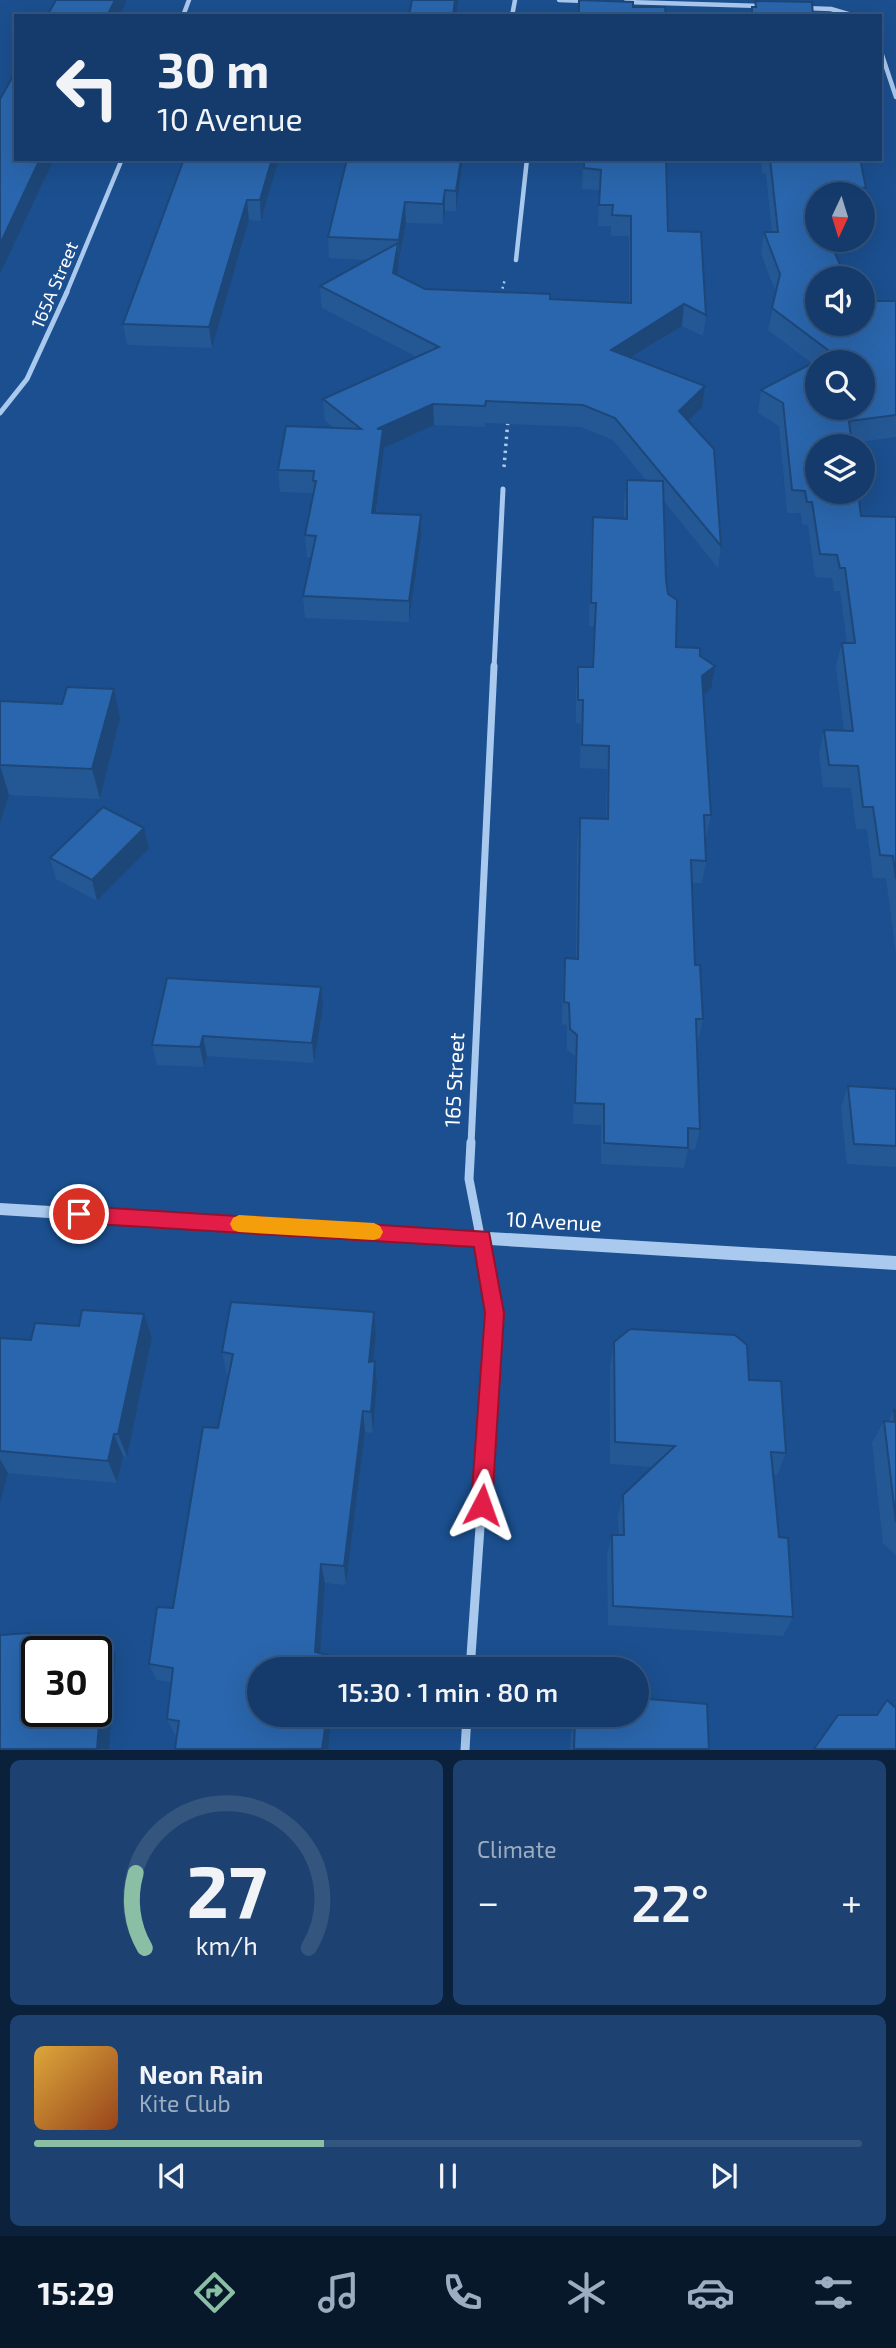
<!DOCTYPE html>
<html lang="en">
<head>
<meta charset="utf-8">
<style>
  :root { --surface:#143b6b; --page:#1d4271; --text:#f1f3f6; --muted:#9dadc1; --line:#33557e; --accent:#8abfa5 }
  body { margin:0; font-family:"Exo 2",sans-serif; background:var(--page); color:var(--text); height:100vh; display:flex; flex-direction:column; font-size:26px; white-space:nowrap }
  * { box-sizing:border-box; margin:0 }
  p { font-size:23px; color:var(--muted) }
  .icon { flex:none; width:38px; height:38px; fill:none; stroke:currentColor; stroke-width:2; stroke-linecap:round; stroke-linejoin:round }
  .map { position:relative; height:1750px; overflow:hidden }
  .drawer { display:flex; flex-direction:column; gap:10px; padding:10px; background:#0b203b; flex:1 }
  .drawer>* { flex:none }
  .banner { position:absolute; left:14px; top:14px; width:868px; height:147px; border-radius:0px; box-shadow:0 7px 28px #0002,0 0 0 2px var(--line); background:#143b6b; color:var(--text); overflow:hidden }
  .needle { width:46px; rotate:184deg }
  .tools { position:absolute; left:805px; top:182px; display:grid; gap:14px }
  .tools a { display:grid; place-items:center; width:70px; height:70px; border-radius:50%; background:var(--surface); box-shadow:0 7px 28px #0002,0 0 0 2px var(--line); font-size:35px }
  .speed { position:absolute; left:21px; top:1636px; display:flex; gap:14px; font-size:35px; font-weight:700; text-align:center }
  .speed>* { display:grid; place-content:center; width:91px; height:91px; border-radius:50%; background:var(--surface); box-shadow:0 7px 28px #0002,0 0 0 2px var(--line); line-height:1 }
  .speed .limit { border:4px solid #111; border-radius:10px; background:#fff; color:#111 }
  .pin { position:absolute; display:grid; place-items:center; width:60px; height:60px; color:#fff; margin:-30px; border:4px solid #fff; border-radius:50%; box-shadow:0 2px 7px #0007 }
  .me { position:absolute; width:77px; margin:-38px; rotate:4deg; stroke-linejoin:round; filter:drop-shadow(0 0 5px #0008) }
  .turn { display:flex; align-items:center; gap:24px; height:147px; padding:0 28px; font-size:32px }
  .turn .icon { width:91px; height:91px; stroke-width:2.5 }
  .turn b { display:block; font-size:49px; line-height:60px }
  .big { font-size:52px; font-weight:600; line-height:1.1 }
  .drawer .tile { flex:1; display:flex; flex-direction:column; justify-content:center; gap:10px; min-width:0; padding:0 24px; border-radius:10px; background:var(--page) }
  .drawer .dial { align-items:center; gap:0 }
  .dial svg { height:182px; overflow:visible; fill:none; stroke:var(--line); stroke-width:7; stroke-linecap:round; text-anchor:middle }
  .dial text { fill:var(--text); stroke:none }
  .song { display:flex; align-items:center; gap:21px }
  .cover { width:84px; height:84px; border-radius:10px; background:linear-gradient(135deg,hsl(40 70% 55%),hsl(20 70% 35%)) }
  .played { height:7px; border-radius:4px; background:linear-gradient(90deg,var(--accent) 35%,var(--line) 35%) }
  .keys { display:flex; justify-content:space-around; direction:ltr }
  .heat { display:flex; justify-content:space-between; align-items:center; font-size:38px; direction:ltr }
  .drawer .tiles { flex:1; display:grid; gap:10px; grid-template-columns:1fr 1fr }
  .tile:last-child { grid-column:span 2 }
  .trip { position:absolute; left:247px; top:1657px; width:402px; height:70px; border-radius:35px; background:var(--surface); box-shadow:0 7px 28px #0002,0 0 0 2px var(--line); font-weight:600; line-height:70px; text-align:center }
  .menu { display:flex; height:112px; justify-content:space-around; align-items:center; background:#08182b; color:var(--muted) }
  .menu .icon { width:49px; height:49px }
  .menu .current { color:var(--accent) }
  .menu b { font-size:32px; color:var(--text) }
  .map>svg:first-child { display:block }
  .lines { fill:none; stroke-linecap:round; stroke-linejoin:round }
  .path-far1 { stroke:#a9c9ee; stroke-width:2.5; stroke-dasharray:2 3.5; stroke-linecap:butt }
  .path { stroke:#a9c9ee; stroke-width:3.5; stroke-dasharray:2.5 4.5; stroke-linecap:butt }
  .minor-far3 { stroke:#a9c9ee; stroke-width:4.5 }
  .minor-far2 { stroke:#a9c9ee; stroke-width:5 }
  .minor-far1 { stroke:#a9c9ee; stroke-width:7 }
  .minor { stroke:#a9c9ee; stroke-width:9 }
  .tertiary { fill:#a9c9ee; fill-rule:evenodd }
  .wall { fill:#245895 }
  .shaded-wall { fill:#1d4779 }
  .building { fill:#2a66ad; stroke:#1d4779; stroke-width:2; fill-rule:evenodd }
  .route { fill:#e11d48; stroke:#92132f; stroke-width:2 }
  .slow { fill:#f59e0b }
  .labels { text-anchor:middle; stroke-width:7; stroke-linejoin:round; paint-order:stroke }
  .far-street-label { font-size:18px; fill:#fff; stroke:#1b4f8f }
  .street-label { font-size:21px; fill:#fff; stroke:#1b4f8f }
</style>
</head>
<body>
<div class="map">
<svg width="896" height="1750" viewBox="0 0 896 1750">
  <rect width="100%" height="100%" fill="#1b4f8f"/>
  <g class="lines">
    <polyline class="path-far1" points="501,294 505,279"/>
    <g class="path">
      <polyline points="500,292 501,297"/>
      <polyline points="504,467 508,420"/>
    </g>
    <g class="minor-far3">
      <polyline points="559,0 586,1"/>
      <polyline points="626,2 761,6"/>
      <polyline points="804,8 831,9 855,16"/>
      <polyline points="183,16 189,0"/>
      <polyline points="512,16 515,0"/>
      <polyline points="880,49 896,97"/>
      <polyline points="516,260 527,159"/>
      <polyline points="66,294 122,159"/>
    </g>
    <g class="minor-far2">
      <polyline points="0,413 27,379 67,292"/>
      <polyline points="494,668 503,489"/>
    </g>
    <polyline class="minor-far1" points="471,1144 494,666"/>
    <g class="minor">
      <polyline points="470,1670 495,1313 469,1179 471,1142"/>
      <polyline points="465,1750 467,1715"/>
    </g>
    <polygon class="tertiary" points="0,1203 896,1256 896,1270 0,1215"/>
  </g>
  <g class="wall">
    <polygon points="279,159 261,221 249,220 212,348 127,345 123,324"/>
    <polygon points="463,159 456,211 445,211 443,224 406,223 397,275 425,289 550,299 629,303 629,236 611,236 611,226 598,226 599,190 582,189 583,159 675,159 674,161 666,165 668,231 706,315 703,336 682,326 631,358 705,386 702,408 688,421 721,546 718,568 664,501 666,580 676,647 700,656 711,689 703,696 711,815 706,838 705,838 706,861 702,883 692,883 695,965 703,1019 698,1041 697,1041 700,1129 695,1150 688,1149 684,1168 601,1164 601,1125 573,1124 575,1056 567,1050 567,1025 562,1024 563,980 565,958 576,958 577,841 580,818 606,819 607,769 580,768 581,724 576,723 576,690 578,667 592,667 594,626 589,626 591,540 593,517 624,519 624,503 627,480 647,481 613,440 581,427 485,423 485,427 434,425 384,448 376,513 421,537 409,622 305,618 303,596 311,557 307,557 305,535 314,493 280,492 278,470 334,428 325,420 323,399 417,357 322,308 320,286 369,260 329,258 328,237"/>
    <polygon points="761,159 860,159 866,188 863,204 863,194 817,194 817,240 834,240 833,246 832,246 817,278 868,301 896,301 896,437 852,443 861,516 896,517 896,955 886,878 873,878 867,829 856,829 851,788 823,787 819,753 824,730 844,731 836,666 842,643 847,643 840,591 834,591 832,578 815,577 808,525 802,524 801,513 787,513 779,426 758,413 761,390 812,363 768,330 776,293 761,254 764,232 772,232 766,174 762,173"/>
    <polygon points="0,701 120,719 100,799 9,795 0,824"/>
    <polygon points="149,849 97,901 56,879 50,858"/>
    <polygon points="323,1007 314,1063 207,1056 204,1067 157,1065 152,1045"/>
    <polygon points="848,1086 896,1089 896,1167 847,1164 841,1107"/>
    <polygon points="374,1312 376,1334 373,1361 375,1361 377,1383 373,1433 365,1432 346,1585 325,1583 177,1735 175,1735 167,1719 171,1682 157,1680 149,1664 173,1608 218,1428 229,1375 227,1375 222,1352"/>
    <polygon points="144,1314 152,1338 127,1457 123,1456 117,1483 8,1473 0,1504 0,1338 31,1340 79,1326"/>
    <polygon points="614,1342 749,1380 786,1453 777,1475 773,1475 779,1537 793,1617 783,1636 608,1625 607,1555 612,1535 619,1535 618,1516 623,1495 653,1467 610,1464 610,1366"/>
    <polygon points="894,1410 896,1410 896,1555 883,1543 872,1443 884,1421 888,1421"/>
    <polygon points="887,1700 896,1749 814,1749 838,1715 875,1715"/>
    <polygon points="583,1715 637,1715 709,1749 570,1749 571,1733 575,1717 583,1718"/>
  </g>
  <g class="shaded-wall">
    <polygon points="115,0 126,0 126,3 119,16 107,16"/>
    <polygon points="455,0 458,0 456,16 453,16"/>
    <polygon points="40,159 54,159 0,274 0,244"/>
    <polygon points="272,159 279,159 261,221 260,200"/>
    <polygon points="461,159 463,159 456,211 456,191"/>
    <polygon points="664,159 675,159 674,161 663,166"/>
    <polygon points="445,190 445,211 443,224 443,204"/>
    <polygon points="247,200 249,220 212,348 209,327"/>
    <polygon points="405,202 406,223 399,261 399,240"/>
    <polygon points="398,243 399,264 394,294 393,273"/>
    <polygon points="684,304 682,326 609,371 611,350"/>
    <polygon points="705,386 702,408 676,432 679,411"/>
    <polygon points="433,404 434,425 384,448 373,535 372,513 377,429"/>
    <polygon points="421,515 421,537 409,622 409,601"/>
    <polygon points="715,666 711,689 698,700 702,676"/>
    <polygon points="114,689 120,719 100,799 92,769"/>
    <polygon points="0,765 9,795 0,824"/>
    <polygon points="144,828 149,849 97,901 92,880"/>
    <polygon points="321,987 323,1007 314,1063 312,1043"/>
    <polygon points="203,1036 207,1056 204,1067 200,1047"/>
    <polygon points="374,1312 376,1334 371,1384 369,1362"/>
    <polygon points="144,1314 152,1338 127,1457 118,1434"/>
    <polygon points="375,1361 377,1383 373,1433 371,1412"/>
    <polygon points="363,1411 365,1432 346,1585 344,1566"/>
    <polygon points="114,1434 123,1456 117,1483 108,1461"/>
    <polygon points="0,1459 8,1473 0,1504"/>
    <polygon points="321,1564 325,1583 319,1669 315,1652"/>
    <polygon points="106,1637 116,1655 109,1749 97,1749"/>
    <polygon points="335,1657 337,1670 333,1670"/>
    <polygon points="327,1715 332,1715 328,1749 322,1749"/>
  </g>
  <g class="building">
    <polygon points="56,0 115,0 107,16 47,16"/>
    <polygon points="412,0 455,0 453,16 409,16"/>
    <polygon points="579,0 633,2 633,7 665,7 666,16 579,16"/>
    <polygon points="755,1 812,2 813,16 752,16 752,7 756,7"/>
    <polygon points="16,71 16,159 40,159 0,244 0,99"/>
    <polygon points="184,159 272,159 260,200 247,200 209,327 123,324"/>
    <polygon points="347,159 461,159 456,191 445,190 443,204 405,202 399,240 328,237"/>
    <polygon points="584,159 666,159 668,231 701,232 706,315 684,304 611,350 705,386 679,411 714,449 721,546 615,418 583,405 486,401 485,406 433,404 377,429 383,429 372,513 421,515 409,601 303,596 316,536 305,535 316,481 313,481 314,471 278,470 286,426 361,429 323,399 439,347 320,286 398,243 393,273 425,289 550,294 550,299 631,303 631,216 612,215 613,205 599,205 601,170 584,168"/>
    <path d="M770,159h90l6,29 -21,-1 2,7h-30v46h12l17,38h-29v46h46v-27l5,4h28v114l-47,6 3,25h-35v46h41l3,24 35,1v362l-3,-23 -13,-1 -7,-48h-10l-5,-41 -29,-1 -5,-35 29,1 -11,-88h13l-10,-75h-5l-3,-13 -17,-1 -8,-52h-5l-2,-11 -13,-1 -9,-87 -22,-13 71,-37 -60,-45 8,-34 -16,-42h14zM817,362h46v46h-46z"/>
    <polygon points="627,480 663,481 666,580 668,594 677,600 676,647 700,648 700,656 715,666 702,676 711,815 704,815 706,861 691,860 695,965 700,965 703,1019 696,1019 700,1129 688,1128 688,1148 604,1143 604,1104 575,1103 577,1035 570,1029 569,1003 564,1002 565,958 578,959 580,818 608,819 609,746 582,745 583,700 578,700 578,667 593,667 596,603 591,603 593,517 627,519"/>
    <polygon points="67,687 114,689 92,769 0,765 0,766 0,701 62,704"/>
    <polygon points="103,807 144,828 92,880 50,858"/>
    <polygon points="167,978 321,987 312,1043 203,1036 200,1047 152,1045"/>
    <polygon points="848,1086 896,1089 896,1146 854,1144"/>
    <polygon points="231,1302 374,1312 369,1362 375,1361 371,1412 363,1411 344,1566 321,1564 315,1652 335,1657 333,1670 259,1670 259,1715 327,1715 322,1749 175,1749 179,1721 167,1719 173,1668 149,1664 157,1607 173,1608 203,1427 218,1428 233,1354 222,1352"/>
    <polygon points="82,1310 144,1314 118,1434 114,1434 108,1461 0,1451 0,1338 31,1340 35,1323 79,1326"/>
    <polygon points="630,1329 735,1335 747,1345 749,1380 781,1381 786,1453 771,1452 779,1537 788,1538 793,1617 613,1606 612,1535 624,1535 623,1495 675,1446 615,1442 614,1342"/>
    <polygon points="894,1410 896,1410 896,1522 884,1421 895,1422"/>
    <path d="M30,1633v8l76,-4 -9,112h-97v-114zM37,1652h59v60h-59z"/>
    <polygon points="637,1698 707,1704 709,1749 574,1749 575,1717 587,1718 587,1715 637,1715"/>
    <polygon points="887,1700 896,1708 896,1749 814,1749 838,1715 877,1715"/>
  </g>
  <polygon class="route" points="79,1206 489,1232 504,1313 492,1505 489,1512 482,1516 474,1512 471,1505 485,1313 474,1247 79,1223 72,1220 70,1214 72,1208"/>
  <polygon class="slow" points="239,1215 374,1223 380,1226 383,1232 380,1238 374,1240 239,1232 233,1230 230,1224 233,1218"/>
  <g class="labels">
    <g class="far-street-label">
      <text transform="translate(55 285) rotate(-67)" y="6">165A Street</text>
    </g>
    <g class="street-label">
      <text transform="translate(455 1080) rotate(-87)" y="7">165 Street</text>
      <text transform="translate(554 1222) rotate(3)" y="7">10 Avenue</text>
    </g>
  </g>
</svg>
<div class="tools">
<a><svg class="needle" viewBox="-14 -14 28 28"><path d="M0-13l5 13h-10z" fill="#e53935"/><path d="M0 13l5-13h-10z" fill="#9dadc1"/></svg></a>
<a><svg class="icon" aria-label="sound" viewBox="0 0 24 24"><path d="M4 9h4l5-4v14l-5-4H4zM17 9q2 3 0 6"/></svg></a>
<a><svg class="icon" aria-label="search" viewBox="0 0 24 24"><circle cx="10" cy="10" r="6"/><path d="M15 15l6 6"/></svg></a>
<a><svg class="icon" aria-label="layers" viewBox="0 0 24 24"><path d="M12 4l9 5-9 5-9-5zM3 14l9 5 9-5"/></svg></a>
</div>
<div class="speed"><div class="limit">30</div></div>
<div class="pin" style="left:79px;top:1214px;background:#d93025"><svg class="icon" aria-label="arrive" viewBox="0 0 24 24"><path d="M6 21V4h12l-3 4 3 4H6"/></svg></div>
<svg class="me" style="left:482px;top:1505px" viewBox="-20 -20 40 40"><path d="M0-17L14 15 0 8-14 15z" fill="#e11d48" stroke="#fff" stroke-width="4"/></svg>
<div class="trip">15:30 · 1 min · 80 m</div>
<div class="banner">
<div class="turn"><svg class="icon" aria-label="left" viewBox="0 0 24 24"><path d="M17 20v-9H6M10 6l-5 5 5 5"/></svg><div><b>30 m</b>10 Avenue</div></div>
</div>
</div>
<section class="drawer">
<div class="tiles">
<div class="tile dial"><svg viewBox="0 0 100 80">
<path d="M14 69A42 42 0 1 1 86 69"/>
<path d="M14 69A42 42 0 0 1 10 36" stroke="#8abfa5"/>
<text x="50" y="56" font-size="32" font-weight="700">27</text>
<text x="50" y="72" font-size="11">km/h</text>
</svg></div>
<div class="tile"><p>Climate</p>
<div class="heat"><a>−</a><b class="big">22°</b><a>+</a></div>
</div>
<div class="tile">
<div class="song"><i class="cover"></i><div><b>Neon Rain</b><p>Kite Club</p></div></div>
<div class="played"></div>
<div class="keys"><svg class="icon" aria-label="previous" viewBox="0 0 24 24"><path d="M18 5L8 12l10 7zM5 5v14"/></svg><svg class="icon" aria-label="pause" viewBox="0 0 24 24"><path d="M8 5v14M16 5v14"/></svg><svg class="icon" aria-label="next" viewBox="0 0 24 24"><path d="M6 5l10 7-10 7zM19 5v14"/></svg></div>
</div>
</div>
</section>
<nav class="menu">
<b>15:29</b>
<svg class="icon current" aria-label="directions" viewBox="0 0 24 24"><path d="M12 3l9 9-9 9-9-9zM9 14v-3h6M13 9l2 2-2 2"/></svg>
<svg class="icon" aria-label="music" viewBox="0 0 24 24"><path d="M9 18V5l10-2v13"/><circle cx="6" cy="18" r="3"/><circle cx="16" cy="16" r="3"/></svg>
<svg class="icon" aria-label="phone" viewBox="0 0 24 24"><path d="M5 4h4l2 5-3 2q2 4 5 5l2-3 5 2v4C11 20 4 13 5 4z"/></svg>
<svg class="icon" aria-label="climate" viewBox="0 0 24 24"><path d="M12 3v18M4 7l16 10M4 17L20 7"/></svg>
<svg class="icon" aria-label="car" viewBox="0 0 24 24"><path d="M5 17H2v-5l4-1 3-4h7l3 4 3 1v5h-3M9 17h6M6 11h13"/><circle cx="7" cy="17" r="2"/><circle cx="17" cy="17" r="2"/></svg>
<svg class="icon" aria-label="filters" viewBox="0 0 24 24"><path d="M4 7h16M4 17h16"/><circle cx="9" cy="7" r="2"/><circle cx="15" cy="17" r="2"/></svg>
</nav>
</body>
</html>
